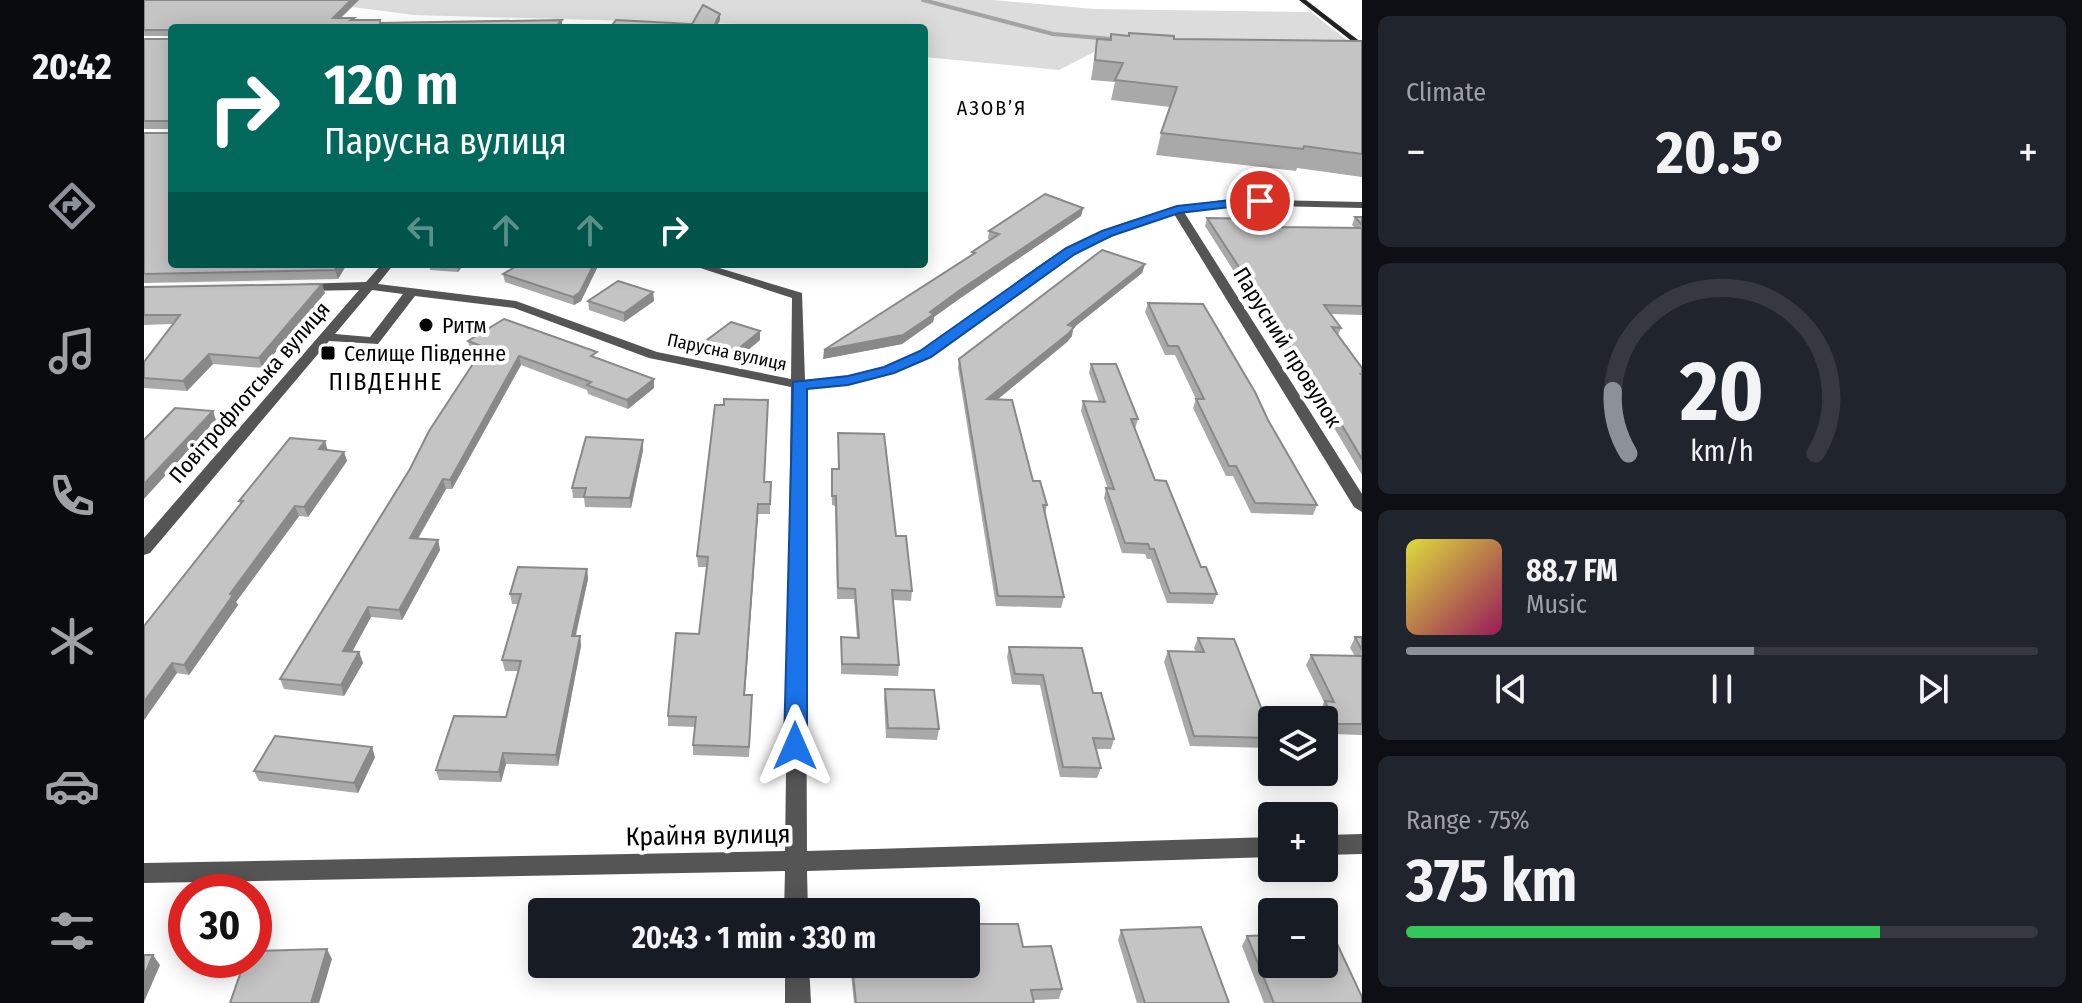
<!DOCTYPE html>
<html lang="en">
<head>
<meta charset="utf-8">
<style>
  :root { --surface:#171b24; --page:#20242c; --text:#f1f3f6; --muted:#9ea1a6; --line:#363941; --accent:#8c9099 }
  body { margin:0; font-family:"Fira Sans Condensed",sans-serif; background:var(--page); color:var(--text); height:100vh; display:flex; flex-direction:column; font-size:30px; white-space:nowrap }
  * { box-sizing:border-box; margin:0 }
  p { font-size:26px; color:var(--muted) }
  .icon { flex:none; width:44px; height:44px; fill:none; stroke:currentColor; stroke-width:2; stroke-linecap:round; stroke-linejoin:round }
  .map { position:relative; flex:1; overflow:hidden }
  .panel { display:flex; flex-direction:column; gap:16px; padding:16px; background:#0d0f14; width:720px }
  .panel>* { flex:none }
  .top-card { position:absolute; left:24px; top:24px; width:760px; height:244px; border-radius:8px; box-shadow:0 4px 20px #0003; background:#00695c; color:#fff; overflow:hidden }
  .controls { position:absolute; left:1114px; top:706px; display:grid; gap:16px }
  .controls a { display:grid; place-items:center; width:80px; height:80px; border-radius:8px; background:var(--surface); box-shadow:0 4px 20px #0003; font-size:40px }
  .speed { position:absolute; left:24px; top:874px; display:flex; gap:16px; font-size:40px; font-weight:700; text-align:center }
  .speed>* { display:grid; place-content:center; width:104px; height:104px; border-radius:50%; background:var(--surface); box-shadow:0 4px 20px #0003; line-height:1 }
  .speed .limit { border:12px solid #d22; background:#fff; color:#111 }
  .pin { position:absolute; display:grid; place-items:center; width:68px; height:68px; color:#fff; margin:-34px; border:4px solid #fff; border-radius:50%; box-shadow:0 2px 8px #0007 }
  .me { position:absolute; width:88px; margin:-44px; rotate:0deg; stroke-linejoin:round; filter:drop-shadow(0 0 6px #0008) }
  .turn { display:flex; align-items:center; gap:28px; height:168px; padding:0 24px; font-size:36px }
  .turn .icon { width:104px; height:104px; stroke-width:2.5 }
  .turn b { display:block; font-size:56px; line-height:68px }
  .lanes { display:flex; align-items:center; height:76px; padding:0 24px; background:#0003; justify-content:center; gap:40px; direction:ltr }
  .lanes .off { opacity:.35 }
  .big { font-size:60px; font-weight:700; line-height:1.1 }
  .panel .widget { flex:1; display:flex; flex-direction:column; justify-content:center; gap:12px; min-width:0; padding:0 28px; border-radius:12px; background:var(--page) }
  .panel .dial { align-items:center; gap:0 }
  .dial svg { height:208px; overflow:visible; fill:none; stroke:var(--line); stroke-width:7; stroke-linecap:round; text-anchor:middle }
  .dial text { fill:var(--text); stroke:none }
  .song { display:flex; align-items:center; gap:24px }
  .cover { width:96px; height:96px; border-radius:12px; background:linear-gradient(135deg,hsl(60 70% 55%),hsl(330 70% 35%)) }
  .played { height:8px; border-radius:4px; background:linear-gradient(90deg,var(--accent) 55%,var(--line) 55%) }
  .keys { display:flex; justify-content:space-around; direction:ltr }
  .heat { display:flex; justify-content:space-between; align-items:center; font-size:44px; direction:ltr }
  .charge { height:12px; border-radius:6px; background:linear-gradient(90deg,#34c759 75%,var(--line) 0) }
  .trip { position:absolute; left:384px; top:898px; width:452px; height:80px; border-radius:8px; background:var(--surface); box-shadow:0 4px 20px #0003; font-weight:700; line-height:80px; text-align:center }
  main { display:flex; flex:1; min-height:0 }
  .dock { display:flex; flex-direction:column; width:144px; justify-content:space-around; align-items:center; background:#090b0e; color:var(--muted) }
  .dock .icon { width:56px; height:56px }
  .dock .active { color:var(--accent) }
  .dock b { font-size:36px; color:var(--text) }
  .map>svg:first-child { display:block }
  .green { fill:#dcdcdc }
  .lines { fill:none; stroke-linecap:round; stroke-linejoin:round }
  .stream { stroke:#a3a3a3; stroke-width:4 }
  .street { fill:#555; fill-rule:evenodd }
  .secondary { fill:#222; fill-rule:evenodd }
  .wall { fill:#a9a9a9 }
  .shaded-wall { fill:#898989 }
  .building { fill:#c4c4c4; stroke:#898989; stroke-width:2 }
  .route { fill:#1a73e8; stroke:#114b97; stroke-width:2 }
  .poi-dot { fill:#000; stroke:#fff; stroke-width:3 }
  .labels { text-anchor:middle; stroke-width:8; stroke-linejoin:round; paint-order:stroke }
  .far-street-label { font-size:18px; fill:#000; stroke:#fff }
  .far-neighbourhood-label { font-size:20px; letter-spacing:2px; fill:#000; stroke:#fff }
  .poi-label { font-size:22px; fill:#000; stroke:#fff; text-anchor:start }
  .street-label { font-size:22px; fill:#000; stroke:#fff }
  .neighbourhood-label { font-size:24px; letter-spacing:2px; fill:#000; stroke:#fff }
  .near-street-label { font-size:26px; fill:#000; stroke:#fff }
</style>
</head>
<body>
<main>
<nav class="dock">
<b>20:42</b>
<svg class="icon active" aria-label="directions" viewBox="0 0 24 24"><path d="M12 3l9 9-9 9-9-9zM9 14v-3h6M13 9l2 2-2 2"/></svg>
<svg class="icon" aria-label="music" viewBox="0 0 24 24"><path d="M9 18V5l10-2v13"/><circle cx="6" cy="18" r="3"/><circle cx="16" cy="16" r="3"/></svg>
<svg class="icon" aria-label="phone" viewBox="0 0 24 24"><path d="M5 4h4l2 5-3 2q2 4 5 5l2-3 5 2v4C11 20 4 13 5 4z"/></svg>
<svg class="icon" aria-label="climate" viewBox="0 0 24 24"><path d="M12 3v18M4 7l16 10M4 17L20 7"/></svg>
<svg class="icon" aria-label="car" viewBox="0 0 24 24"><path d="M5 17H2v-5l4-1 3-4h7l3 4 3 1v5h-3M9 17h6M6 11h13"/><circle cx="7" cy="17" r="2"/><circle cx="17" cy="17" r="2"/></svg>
<svg class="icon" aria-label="filters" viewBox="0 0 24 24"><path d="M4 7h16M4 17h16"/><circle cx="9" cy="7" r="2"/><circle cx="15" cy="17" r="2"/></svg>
</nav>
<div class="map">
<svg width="1218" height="1003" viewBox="0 0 1218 1003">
  <rect width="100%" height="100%" fill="#fff"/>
  <polygon class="green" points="215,0 849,0 950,9 1167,12 1218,52 952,51 915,70 780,57 780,28 594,28 593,24 270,15 208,7"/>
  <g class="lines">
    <polyline class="stream" points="779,0 909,34 979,40"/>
    <g class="street">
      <path d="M1086,199l132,3v6l-132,-3 -46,7 178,282v18l-8,-5 -180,-293 -29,8 -70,31 -144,104 -37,16 -41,11 -48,5 2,462 465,-14v20l-465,14 1,41h-24l1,-41 -641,12v-20l641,-12 6,-464 -142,-29 -135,-50 -99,-12 -37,48 -49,-3 -179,212 -6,2v-17l215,-248 -57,1 -4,-1v-6l68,-2 16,-18h12l-16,20 138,17 141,51 134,27 1,-81 -104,-34h18l96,29 3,87c40,-3 81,-8 117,-29 51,-30 94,-74 145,-103 51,-28 106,-41 163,-49zM228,290l31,4 -33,43 -35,-3z"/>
      <polygon points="1218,834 1218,854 1180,855 1180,835"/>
      <polygon points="641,964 665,964 667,1003 641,1003"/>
    </g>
    <polygon class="secondary" points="1155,0 1162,0 1218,43 1218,49"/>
  </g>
  <g class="wall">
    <polygon points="0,0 215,0 197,18 236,23 419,27 418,28 28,28 28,264 203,264 194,279 0,283 0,133 25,133 27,129 0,129 0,39 26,39 27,36 0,36"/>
    <polygon points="967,34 1030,39 1218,41 1218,177 1153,168 1152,171 1012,155 1017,133 1026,107 967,100 971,82 947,80 953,39 966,40"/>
    <polygon points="939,208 937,216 815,299 790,317 789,322 758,344 679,359 828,255 828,252 846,240 844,239 845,231"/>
    <polygon points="1211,217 1218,217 1218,315 1187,314 1197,328 1194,335 1218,368 1218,475 1195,436 1061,226 1063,218 1135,227 1211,228 1208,225"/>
    <polygon points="285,264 320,264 314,272 286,270"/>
    <polygon points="376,264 455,264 437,301 430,305 361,282 359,274"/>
    <polygon points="1001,264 998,273 929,328 928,336 923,342 853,400 889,481 903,505 901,514 920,597 917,608 852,606 814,368 815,359"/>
    <polygon points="0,287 181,293 118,368 69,364 43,391 0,388 0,362 29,324 0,325"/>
    <polygon points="509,292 510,301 480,322 445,310 444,301"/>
    <polygon points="1004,303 1124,420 1173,505 1169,515 1107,513 1089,476 1082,476 1049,408 1052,399 1031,355 1021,355 1001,312"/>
    <polygon points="616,331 616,340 593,359 563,349 563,340"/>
    <polygon points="324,341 454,359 510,388 484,409 444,394 443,390 377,365 308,489 302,489 274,539 294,540 296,550 258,620 227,617 208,652 215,652 219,663 200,696 140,689 136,679 336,354 326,350"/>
    <polygon points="947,364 994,419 991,429 1011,480 1057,567 1073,594 1069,604 1023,603 1007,559 1003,559 1001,554 978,553 960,498 962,488 964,489 937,411 939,401 955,402 945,373"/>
    <polygon points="694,433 752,536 768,591 767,601 749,600 755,665 754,676 697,674 697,637 713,638 710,599 693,599 691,506 688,505 687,479 688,469 694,469"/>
    <polygon points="499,440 499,450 487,508 441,507 440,498 429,498 428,488"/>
    <polygon points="184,450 200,452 203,461 164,517 155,516 92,602 94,605 45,675 33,673 0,720 0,626 96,504 95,501"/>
    <polygon points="620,482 627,482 626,514 614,514 601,695 608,706 605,757 549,755 549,745 551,727 524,726 524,716 555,634 563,567 554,567 553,556"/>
    <polygon points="443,569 444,579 432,636 436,636 437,646 414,766 362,764 357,782 295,780 292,770 362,717 375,671 361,671 358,660 374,604 368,604 366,594"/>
    <polygon points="1211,637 1218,637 1218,735 1186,734 1176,712 1180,702 1162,665 1167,655 1211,656 1206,648"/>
    <polygon points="1054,638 1128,735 1128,741 1125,748 1046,746 1020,662 1024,651 1052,652 1050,648"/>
    <polygon points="865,647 949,693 970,739 967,749 952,749 957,768 953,778 916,777 896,685 868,684 863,657"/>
    <polygon points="741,689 795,729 793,740 742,738 740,699"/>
    <polygon points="231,757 214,793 115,781 110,771"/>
    <polygon points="977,930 1085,1003 993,1003 974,940"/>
    <polygon points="1103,936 1218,1003 1120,1003 1098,946"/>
    <polygon points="879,947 918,989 915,999 890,1000 890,1003 710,1003 706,964 822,964"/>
  </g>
  <g class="shaded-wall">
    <polygon points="207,0 215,0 190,24 189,18"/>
    <polygon points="576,14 576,20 572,28 569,28"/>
    <polygon points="418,20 418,28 411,28"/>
    <polygon points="939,208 937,216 815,299 790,317 789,322 758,344 679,359 680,350 786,312 816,290"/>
    <polygon points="195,264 203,264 194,279 191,270"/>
    <polygon points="313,264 320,264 314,272"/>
    <polygon points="450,264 455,264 437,301 430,305 429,297"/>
    <polygon points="1001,264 998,273 929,328 928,336 923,342 842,409 843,399 924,325"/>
    <polygon points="178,284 181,293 118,368 115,358"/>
    <polygon points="509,292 510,301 480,322 480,313"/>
    <polygon points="616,331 616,340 593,359 593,350"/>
    <polygon points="65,354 69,364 43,391 39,381"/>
    <polygon points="375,356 377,365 308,489 306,480"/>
    <polygon points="510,379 510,388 484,409 483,400"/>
    <polygon points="69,411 72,420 0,499 0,484"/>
    <polygon points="499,440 499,450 487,508 486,498"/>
    <polygon points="181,441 184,451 175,449"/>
    <polygon points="200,452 203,461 164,517 160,507"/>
    <polygon points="299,479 302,489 268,548 266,538"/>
    <polygon points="614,504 614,514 600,705 600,695"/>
    <polygon points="151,506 155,516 92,602 94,605 45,675 40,665 86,594"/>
    <polygon points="294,540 296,550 258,620 255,610"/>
    <polygon points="443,569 444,579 429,646 428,636"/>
    <polygon points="224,607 227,617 203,661 199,651"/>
    <polygon points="436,636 437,646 414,766 412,755"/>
    <polygon points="215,652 219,663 200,696 197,685"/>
    <polygon points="28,663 33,673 0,720 0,702"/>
    <polygon points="228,747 231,757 214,793 210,783"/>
    <polygon points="359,753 362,764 357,782 355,772"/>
    <polygon points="183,949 188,959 175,1003 167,1003"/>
    <polygon points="9,955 16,965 0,1002 0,976"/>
  </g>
  <g class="building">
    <polygon points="0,0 207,0 189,18 210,18 207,20 236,20 236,23 418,20 411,28 28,28 28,32 26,30 0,30"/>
    <polygon points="559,5 576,14 569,28 466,28 472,20 548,24"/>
    <polygon points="985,33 1030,36 1030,39 1218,41 1218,154 1160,146 1159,149 1017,133 1033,87 971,80 979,63 951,60 953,39 967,40 967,34 985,36"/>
    <polygon points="28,35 28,124 25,121 0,121 0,39 26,39"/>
    <polygon points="28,126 28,264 195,264 191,270 0,274 0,133 25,133"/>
    <polygon points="901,194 939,208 816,290 786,312 790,314 759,335 680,350 831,253 828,252 855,234 845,231"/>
    <polygon points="1211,217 1218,217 1218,225"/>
    <polygon points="1063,218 1129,219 1135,227 1218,228 1218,306 1180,305 1197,328 1188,327 1218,368 1218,374 1217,374 1218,375 1218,459 1199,427"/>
    <polygon points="958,250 1001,264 924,325 930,327 925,333 843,399 868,400 889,481 896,481 903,505 899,505 920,597 854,596 815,359"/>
    <polygon points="376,264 450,264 436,292 429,297 359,274"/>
    <polygon points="474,281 509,292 480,313 444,301"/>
    <polygon points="178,284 115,358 65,354 39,381 0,378 0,362 36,315 0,315 0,287"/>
    <polygon points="1004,303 1059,304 1111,392 1124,420 1173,505 1111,503 1092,466 1085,466 1052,399 1060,399 1034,346 1024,346"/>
    <polygon points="360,319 453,352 447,356 510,379 483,400 443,385 447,382 375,356 306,480 299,479 266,538 294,540 255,610 224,607 199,651 215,652 197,685 136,679 266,469 285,431 340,347 324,341"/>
    <polygon points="587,322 616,331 593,350 563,340"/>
    <polygon points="947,364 972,364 994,419 987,419 1011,480 1022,481 1057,567 1062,567 1073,594 1026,593 1010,549 1006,549 1004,544 981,543 962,488 970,489 939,401 961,402"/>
    <polygon points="580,399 624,400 620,482 627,482 626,504 614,504 600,695 608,695 605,747 549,745 552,717 524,716 532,633 555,634 564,557 553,556 571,405 580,405"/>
    <polygon points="31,408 69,411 0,484 0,440"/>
    <polygon points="694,433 740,434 752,536 762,536 768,591 748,590 755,665 698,664 697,637 715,638 711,589 694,588 692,496 688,496 688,469 695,469"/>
    <polygon points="442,437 499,440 486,498 440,497 442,488 428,488"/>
    <polygon points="146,438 181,441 175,449 200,452 160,507 151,506 86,594 89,595 40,665 28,663 0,702 0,626 99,501 95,501"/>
    <polygon points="374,567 443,569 428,636 436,636 412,755 359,753 355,772 292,770 310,716 362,717 377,661 358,660 377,594 366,594"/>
    <polygon points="1211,637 1218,637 1218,650"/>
    <polygon points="1054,638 1090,639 1128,735 1128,738 1050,736 1024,651 1060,652"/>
    <polygon points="865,647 938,648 949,693 957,693 970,739 949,738 957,768 919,767 899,675 871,674"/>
    <polygon points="1167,655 1218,656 1218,724 1191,724 1181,701 1190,702"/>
    <polygon points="741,689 790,690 795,729 744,728"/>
    <polygon points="131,736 228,747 210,783 110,771"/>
    <polygon points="822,924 874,924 879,947 907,946 918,989 887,990 890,1003 712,1003 708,964 822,964"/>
    <polygon points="1057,927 1085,1003 1001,1003 977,930"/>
    <polygon points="1188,933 1218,997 1218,1003 1130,1003 1103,936 1128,935 1128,964 1180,964 1180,934"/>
    <polygon points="183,949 167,1003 86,1003 101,960 110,960 110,951"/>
    <polygon points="0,955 9,955 0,976"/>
  </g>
  <polygon class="route" points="1116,197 1120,198 1120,203 1035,213 967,236 931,254 787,357 750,373 704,385 663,389 663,746 660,753 651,756 643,753 640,746 649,382 704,376 740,367 776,351 922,248 958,231 1033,206"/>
  <g class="poi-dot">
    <circle cx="282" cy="325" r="8"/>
    <rect x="176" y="345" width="16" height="16" rx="4"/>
  </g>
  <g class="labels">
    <g class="far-street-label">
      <text transform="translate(583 352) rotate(12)" y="6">Парусна вулиця</text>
    </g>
    <g class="far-neighbourhood-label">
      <text x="848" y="115">АЗОВ’Я</text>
    </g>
    <g class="poi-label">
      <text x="298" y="333">Ритм</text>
      <text x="200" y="361">Селище Південне</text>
    </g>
    <g class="street-label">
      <text transform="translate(1144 347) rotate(58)" y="8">Парусний провулок</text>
      <text transform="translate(105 392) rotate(-49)" y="8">Повітрофлотська вулиця</text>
    </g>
    <g class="neighbourhood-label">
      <text x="242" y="390">ПІВДЕННЕ</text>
    </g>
    <g class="near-street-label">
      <text transform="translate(564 835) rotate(-1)" y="9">Крайня вулиця</text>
    </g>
  </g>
</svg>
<div class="controls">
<a><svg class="icon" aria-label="layers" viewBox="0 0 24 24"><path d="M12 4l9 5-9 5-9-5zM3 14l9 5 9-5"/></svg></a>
<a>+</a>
<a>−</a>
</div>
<div class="speed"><div class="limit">30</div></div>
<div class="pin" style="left:1116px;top:201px;background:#d93025"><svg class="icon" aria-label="arrive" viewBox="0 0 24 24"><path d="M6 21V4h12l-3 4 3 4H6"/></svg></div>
<svg class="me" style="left:651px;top:746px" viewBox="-20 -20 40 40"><path d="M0-17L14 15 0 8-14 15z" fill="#1a73e8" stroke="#fff" stroke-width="4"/></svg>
<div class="trip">20:43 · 1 min · 330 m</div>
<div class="top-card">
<div class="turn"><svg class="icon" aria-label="right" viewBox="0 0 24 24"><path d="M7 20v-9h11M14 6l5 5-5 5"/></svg><div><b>120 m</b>Парусна вулиця</div></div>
<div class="lanes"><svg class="icon off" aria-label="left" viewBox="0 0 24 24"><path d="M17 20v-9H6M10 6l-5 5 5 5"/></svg><svg class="icon off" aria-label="ahead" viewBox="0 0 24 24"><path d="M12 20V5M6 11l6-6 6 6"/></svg><svg class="icon off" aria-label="ahead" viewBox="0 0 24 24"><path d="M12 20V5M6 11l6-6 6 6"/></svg><svg class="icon" aria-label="right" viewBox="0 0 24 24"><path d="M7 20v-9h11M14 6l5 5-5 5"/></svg></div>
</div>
</div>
<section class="panel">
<div class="widget"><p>Climate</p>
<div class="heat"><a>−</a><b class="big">20.5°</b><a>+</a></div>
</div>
<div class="widget dial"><svg viewBox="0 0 100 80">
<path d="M14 69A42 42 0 1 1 86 69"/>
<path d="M14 69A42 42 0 0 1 8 45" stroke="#8c9099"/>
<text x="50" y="56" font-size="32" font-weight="700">20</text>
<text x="50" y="72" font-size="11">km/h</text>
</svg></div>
<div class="widget">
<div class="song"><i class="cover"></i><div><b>88.7 FM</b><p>Music</p></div></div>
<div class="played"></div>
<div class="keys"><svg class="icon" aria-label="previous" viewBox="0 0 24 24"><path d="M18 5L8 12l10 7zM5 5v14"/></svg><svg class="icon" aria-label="pause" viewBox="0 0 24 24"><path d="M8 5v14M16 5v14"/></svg><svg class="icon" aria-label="next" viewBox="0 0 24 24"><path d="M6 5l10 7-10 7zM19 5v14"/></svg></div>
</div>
<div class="widget"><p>Range · 75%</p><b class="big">375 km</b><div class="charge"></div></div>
</section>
</main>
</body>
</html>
